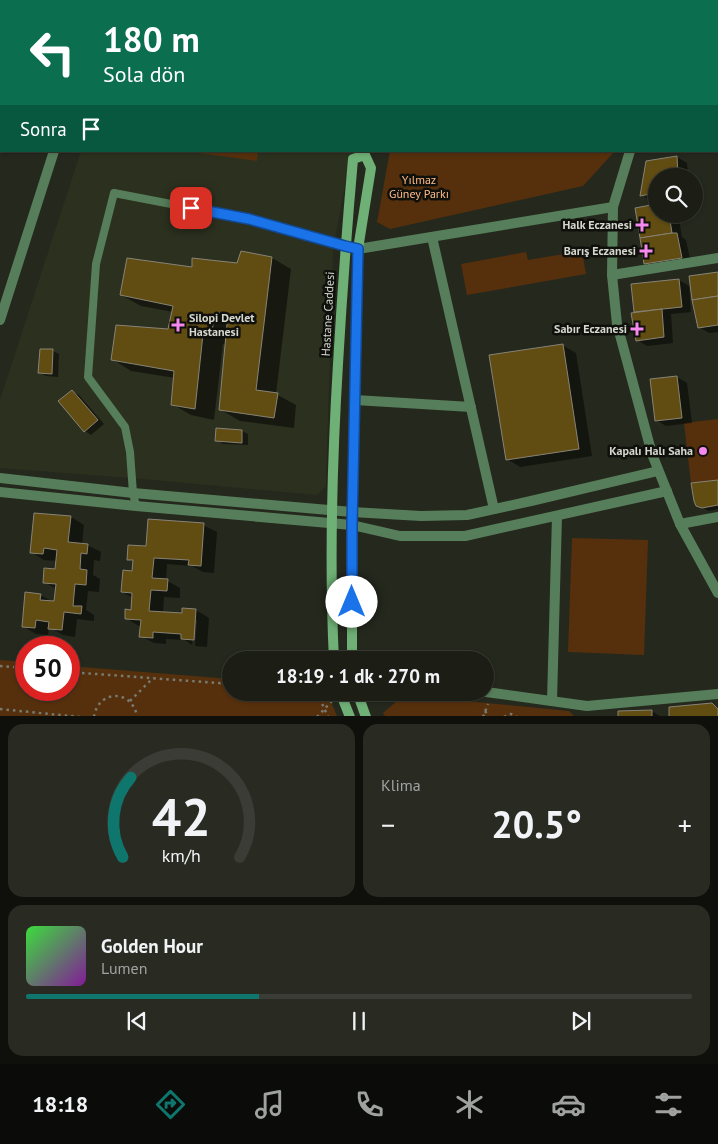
<!DOCTYPE html>
<html lang="tr">
<head>
<meta charset="utf-8">
<style>
  :root { --surface:#1c1e16; --page:#292b23; --text:#f1f3f6; --muted:#a0a2a1; --line:#3a3c35; --accent:#0f766e }
  body { margin:0; font-family:"PT Sans",sans-serif; background:var(--page); color:var(--text); height:100vh; display:flex; flex-direction:column; font-size:19px; white-space:nowrap }
  * { box-sizing:border-box; margin:0 }
  p { font-size:16px; color:var(--muted) }
  .icon { flex:none; width:28px; height:28px; fill:none; stroke:currentColor; stroke-width:2; stroke-linecap:round; stroke-linejoin:round }
  .map { position:relative; height:716px; overflow:hidden }
  .details { display:flex; flex-direction:column; gap:8px; padding:8px; background:#0f100c; flex:1 }
  .details>* { flex:none }
  .hud { position:absolute; left:0px; top:0px; width:719px; height:152px; box-shadow:0 1px 4px #0004,0 0 0 1px var(--line); background:#0b6e4f; color:#fff; overflow:hidden }
  .tools { position:absolute; left:648px; top:168px; display:grid; gap:10px }
  .tools a { display:grid; place-items:center; width:55px; height:55px; border-radius:50%; background:var(--surface); box-shadow:0 1px 4px #0004,0 0 0 1px var(--line); font-size:25px }
  .speed { position:absolute; left:15px; top:636px; display:flex; gap:10px; font-size:25px; font-weight:700; text-align:center }
  .speed>* { display:grid; place-content:center; width:65px; height:65px; border-radius:50%; background:var(--surface); box-shadow:0 1px 4px #0004,0 0 0 1px var(--line); line-height:1 }
  .speed .limit { border:8px solid #d22; background:#fff; color:#111 }
  .pin { position:absolute; display:grid; place-items:center; width:42px; height:42px; color:#fff; margin:-21px; border-radius:10px; box-shadow:0 2px 8px #0006 }
  .me { position:absolute; width:55px; margin:-28px; rotate:0deg; stroke-linejoin:round; filter:drop-shadow(0 0 4px #0008) }
  .turn { display:flex; align-items:center; gap:18px; height:105px; padding:0 20px; font-size:22px }
  .turn .icon { width:65px; height:65px; stroke-width:2.5 }
  .turn b { display:block; font-size:35px; line-height:42px }
  .then { display:flex; align-items:center; height:48px; padding:0 20px; background:#0003; gap:10px; font-size:19px }
  .big { font-size:38px; font-weight:800; line-height:1.1 }
  .details .card { flex:1; display:flex; flex-direction:column; justify-content:center; gap:8px; min-width:0; padding:0 18px; border-radius:15px; background:var(--page) }
  .details .dial { align-items:center; gap:0 }
  .dial svg { height:130px; overflow:visible; fill:none; stroke:var(--line); stroke-width:7; stroke-linecap:round; text-anchor:middle }
  .dial text { fill:var(--text); stroke:none }
  .song { display:flex; align-items:center; gap:15px }
  .cover { width:60px; height:60px; border-radius:8px; background:linear-gradient(135deg,hsl(120 70% 55%),hsl(290 70% 35%)) }
  .played { height:5px; border-radius:2px; background:linear-gradient(90deg,var(--accent) 35%,var(--line) 35%) }
  .keys { display:flex; justify-content:space-around; direction:ltr }
  .heat { display:flex; justify-content:space-between; align-items:center; font-size:28px; direction:ltr }
  .details .tiles { flex:1; display:grid; gap:8px; grid-template-columns:1fr 1fr }
  .card:last-child { grid-column:span 2 }
  .trip { position:absolute; left:222px; top:651px; width:272px; height:50px; border-radius:25px; background:var(--surface); box-shadow:0 1px 4px #0004,0 0 0 1px var(--line); font-weight:800; line-height:50px; text-align:center }
  .tab-bar { display:flex; height:80px; justify-content:space-around; align-items:center; background:#0b0c09; color:var(--muted) }
  .tab-bar .icon { width:35px; height:35px }
  .tab-bar .on { color:var(--accent) }
  .tab-bar b { font-size:22px; color:var(--text) }
  .map>svg:first-child { display:block }
  .built { fill:#2c301e }
  .green { fill:#56300d }
  .shadow { fill:#0007; fill-rule:evenodd }
  .building { fill:#614c12; stroke:#888376 }
  .lines { fill:none; stroke-linecap:round; stroke-linejoin:round }
  .path { stroke:#787b71; stroke-width:2.5; stroke-dasharray:2.5 4; stroke-linecap:butt }
  .service { stroke:#567e5a; stroke-width:8 }
  .minor { stroke:#567e5a; stroke-width:10 }
  .tertiary { stroke:#567e5a; stroke-width:10 }
  .secondary { stroke:#6fb076; stroke-width:10 }
  .route-casing { stroke:#114b97; stroke-width:12 }
  .route { stroke:#1a73e8; stroke-width:9 }
  .poi-dot { fill:#f589ee; stroke:#0f100b; stroke-width:2 }
  .labels { text-anchor:middle; stroke-width:5; stroke-linejoin:round; paint-order:stroke }
  .park-label { font-size:12px; fill:#febb88; stroke:#0f100b }
  .poi-label { font-size:12px; font-weight:bold; fill:#d6d8d0; stroke:#0f100b; text-anchor:end }
  .street-label { font-size:12px; fill:#d6d8d0; stroke:#0f100b }
</style>
</head>
<body>
<div class="map">
<svg width="718" height="717" viewBox="0 0 718 717">
  <rect width="100%" height="100%" fill="#25281d"/>
  <polygon class="built" points="81,151 351,151 333,250 326,486 317,495 143,479 0,468 0,400"/>
  <g class="green">
    <polygon points="184,151 258,151 257,161"/>
    <polygon points="390,151 615,151 583,186 390,229 377,222"/>
    <polygon points="582,251 586,274 467,295 461,264 526,252 528,260"/>
    <polygon points="718,419 718,480 691,483 684,423"/>
    <polygon points="572,538 648,540 644,655 568,652"/>
    <polygon points="0,660 26,662 26,690 69,690 69,666 231,679 231,692 327,693 337,716 0,716"/>
    <polygon points="404,695 569,711 574,716 385,716 383,713"/>
  </g>
  <g class="shadow">
    <rect x="42" y="0" width="39" height="1"/>
    <polygon points="309,0 338,0 341,1 308,1"/>
    <polygon points="677,157 687,163 688,176 656,176 656,200 651,200 642,195 647,162"/>
    <polygon points="656,206 656,214 678,214 682,237 686,240 691,263 655,269 645,264 637,209"/>
    <path d="M242,253l30,5 19,11 -15,125 20,11 -2,23 -54,-7 -19,-11 5,-65 -3,-1 -9,76 -23,-5 -19,-11 3,-26 -44,-7 -19,-12 57,-29 4,-18 -32,-6 -20,-11 72,-27 44,-3zM210,309l18,11v3l-20,-12z"/>
    <polygon points="718,273 718,332 709,333 699,327"/>
    <polygon points="679,280 689,286 691,312 671,314 673,343 647,346 637,340 633,285"/>
    <polygon points="562,345 576,353 592,456 520,467 507,459"/>
    <polygon points="41,350 53,351 59,354 58,377 46,376 40,373"/>
    <polygon points="677,377 687,383 692,423 666,426 656,420"/>
    <polygon points="72,391 79,395 104,424 91,435 85,431 60,402"/>
    <polygon points="217,429 242,431 248,434 248,445 223,444 217,440"/>
    <polygon points="718,481 718,509 709,511 697,505"/>
    <polygon points="71,517 84,525 82,544 87,545 101,552 100,561 94,560 93,575 100,579 99,592 88,591 86,610 94,615 94,621 77,619 75,637 63,635 49,627 48,635 36,634 23,626 40,595 55,603 57,589 44,582 56,570 57,561 44,560 31,552"/>
    <polygon points="203,525 217,532 214,573 203,572 192,566 167,564 166,580 180,588 180,598 164,597 163,613 183,614 196,610 209,618 207,647 195,646 197,620 194,620 192,645 185,640 166,639 166,644 154,643 141,636 141,626 139,626 126,618 132,611 133,598 122,592 133,572 134,562 129,559 147,547"/>
    <polygon points="652,711 661,717 619,717"/>
  </g>
  <g class="building">
    <polygon points="677,156 678,176 656,176 656,193 640,196 646,161"/>
    <polygon points="656,204 656,214 669,214 672,233 640,238 635,208"/>
    <polygon points="672,233 677,233 682,258 644,264 640,238"/>
    <polygon points="241,251 272,257 256,390 278,393 274,418 219,410 228,313 214,313 212,335 203,334 195,409 171,405 174,371 111,360 116,325 168,329 173,306 120,295 127,258 192,267 192,258 237,263"/>
    <polygon points="718,272 718,296 692,300 689,276"/>
    <polygon points="679,279 682,307 634,312 631,284"/>
    <polygon points="718,296 718,325 698,328 692,300"/>
    <polygon points="662,309 664,337 636,341 631,313"/>
    <polygon points="563,344 579,449 506,460 489,355"/>
    <polygon points="40,349 53,349 52,374 38,373"/>
    <polygon points="677,376 682,418 655,421 650,379"/>
    <polygon points="72,390 98,420 84,432 58,401"/>
    <polygon points="216,428 242,430 242,443 215,441"/>
    <polygon points="718,480 718,505 702,508 696,506 694,501 691,483"/>
    <polygon points="34,513 71,516 68,542 88,544 87,554 81,553 80,569 87,570 86,585 75,584 73,606 82,606 81,614 64,612 62,630 48,629 49,622 36,620 35,628 22,627 25,592 41,594 40,600 54,601 56,584 43,583 44,568 55,569 57,550 44,548 43,554 30,553"/>
    <polygon points="148,519 204,523 201,566 188,565 189,560 154,558 152,578 168,579 167,591 151,590 149,611 182,613 182,608 196,609 194,640 181,639 181,634 153,632 153,638 139,637 141,620 125,619 125,609 131,610 132,593 121,592 123,570 132,571 133,560 127,560 128,545 146,546"/>
    <polygon points="712,703 718,709 718,717 669,717 669,707"/>
    <polygon points="652,710 652,717 618,717 618,711"/>
  </g>
  <g class="lines">
    <g class="path">
      <polyline points="0,666 26,668"/>
      <polyline points="69,672 231,684"/>
      <polyline points="317,692 328,717"/>
      <polyline points="130,701 153,678"/>
      <polyline points="0,709 80,717"/>
      <polyline points="485,711 489,717"/>
      <path d="M94,717c4,-28 39,-28 43,0"/>
      <polyline points="317,717 332,701"/>
      <polyline points="483,717 488,704"/>
      <polyline points="504,717 511,714 517,717"/>
    </g>
    <polyline class="service" points="136,506 133,493 130,452 125,427 88,377 96,264 114,193 249,219 345,246"/>
    <g class="minor">
      <polyline points="632,0 640,1"/>
      <polyline points="714,0 715,1"/>
      <polyline points="99,1 100,0"/>
      <polyline points="664,1 665,0"/>
      <polyline points="682,1 689,0"/>
      <polyline points="0,20 1,20"/>
      <polyline points="630,151 613,207 612,275 617,324 652,454 680,524 718,593"/>
      <polyline points="432,237 494,509"/>
      <polyline points="345,246 358,249 613,207"/>
      <polyline points="612,275 718,258"/>
      <polyline points="0,320 54,151"/>
      <polyline points="355,400 471,407"/>
      <polyline points="0,478 133,493 352,512 421,516 467,515 531,501 658,471"/>
      <polyline points="0,492 136,506 352,525 400,536 465,536 667,491"/>
      <polyline points="680,524 718,517"/>
      <polyline points="486,692 587,706 718,694"/>
      <polyline points="552,701 557,516"/>
    </g>
    <polyline class="tertiary" points="397,1 398,0"/>
    <g class="secondary">
      <path d="M334,660c-5,-99 -2,-197 4,-296 4,-69 9,-137 15,-205l12,-4 6,13 -13,81 -6,276v135"/>
      <polyline points="340,692 350,717"/>
      <polyline points="357,692 366,717"/>
    </g>
  </g>
  <g class="lines">
    <defs>
      <polyline id="route" points="191,208 249,219 345,246 358,249 352,525 352,602"/>
    </defs>
    <use href="#route" class="route-casing"/>
    <use href="#route" class="route"/>
  </g>
  <g class="poi-dot">
    <path d="M639.5 217.5h5v5h5v5h-5v5h-5v-5h-5v-5h5z"/>
    <path d="M643.5 243.5h5v5h5v5h-5v5h-5v-5h-5v-5h5z"/>
    <path d="M175.5 317.5h5v5h5v5h-5v5h-5v-5h-5v-5h5z"/>
    <path d="M634.5 321.5h5v5h5v5h-5v5h-5v-5h-5v-5h5z"/>
    <circle cx="703" cy="451" r="5"/>
  </g>
  <g class="labels">
    <g class="park-label">
      <text x="419" y="184">Yılmaz<tspan x="419" dy="14">Güney Parkı</tspan></text>
    </g>
    <g class="poi-label">
      <text x="632" y="229">Halk Eczanesi</text>
      <text x="636" y="255">Barış Eczanesi</text>
      <text x="189" y="322" text-anchor="start">Silopi Devlet<tspan x="189" dy="14">Hastanesi</tspan></text>
      <text x="627" y="333">Sabır Eczanesi</text>
      <text x="693" y="455">Kapalı Halı Saha</text>
    </g>
    <g class="street-label">
      <text transform="translate(328 314) rotate(-87)" y="4">Hastane Caddesi</text>
    </g>
  </g>
</svg>
<div class="tools">
<a><svg class="icon" aria-label="search" viewBox="0 0 24 24"><circle cx="10" cy="10" r="6"/><path d="M15 15l6 6"/></svg></a>
</div>
<div class="speed"><div class="limit">50</div></div>
<div class="pin" style="left:191px;top:208px;background:#d93025"><svg class="icon" aria-label="arrive" viewBox="0 0 24 24"><path d="M6 21V4h12l-3 4 3 4H6"/></svg></div>
<svg class="me" style="left:352px;top:602px" viewBox="-20 -20 40 40"><circle r="19" fill="#fff"/><path d="M0-13L10 11 0 6-10 11z" fill="#1a73e8"/></svg>
<div class="trip">18:19 · 1 dk · 270 m</div>
<div class="hud">
<div class="turn"><svg class="icon" aria-label="left" viewBox="0 0 24 24"><path d="M17 20v-9H6M10 6l-5 5 5 5"/></svg><div><b>180 m</b>Sola dön</div></div>
<div class="then">Sonra<svg class="icon" aria-label="arrive" viewBox="0 0 24 24"><path d="M6 21V4h12l-3 4 3 4H6"/></svg></div>
</div>
</div>
<section class="details">
<div class="tiles">
<div class="card dial"><svg viewBox="0 0 100 80">
<path d="M14 69A42 42 0 1 1 86 69"/>
<path d="M14 69A42 42 0 0 1 19 20" stroke="#0f766e"/>
<text x="50" y="56" font-size="32" font-weight="700">42</text>
<text x="50" y="72" font-size="11">km/h</text>
</svg></div>
<div class="card"><p>Klima</p>
<div class="heat"><a>−</a><b class="big">20.5°</b><a>+</a></div>
</div>
<div class="card">
<div class="song"><i class="cover"></i><div><b>Golden Hour</b><p>Lumen</p></div></div>
<div class="played"></div>
<div class="keys"><svg class="icon" aria-label="previous" viewBox="0 0 24 24"><path d="M18 5L8 12l10 7zM5 5v14"/></svg><svg class="icon" aria-label="pause" viewBox="0 0 24 24"><path d="M8 5v14M16 5v14"/></svg><svg class="icon" aria-label="next" viewBox="0 0 24 24"><path d="M6 5l10 7-10 7zM19 5v14"/></svg></div>
</div>
</div>
</section>
<nav class="tab-bar">
<b>18:18</b>
<svg class="icon on" aria-label="directions" viewBox="0 0 24 24"><path d="M12 3l9 9-9 9-9-9zM9 14v-3h6M13 9l2 2-2 2"/></svg>
<svg class="icon" aria-label="music" viewBox="0 0 24 24"><path d="M9 18V5l10-2v13"/><circle cx="6" cy="18" r="3"/><circle cx="16" cy="16" r="3"/></svg>
<svg class="icon" aria-label="phone" viewBox="0 0 24 24"><path d="M5 4h4l2 5-3 2q2 4 5 5l2-3 5 2v4C11 20 4 13 5 4z"/></svg>
<svg class="icon" aria-label="climate" viewBox="0 0 24 24"><path d="M12 3v18M4 7l16 10M4 17L20 7"/></svg>
<svg class="icon" aria-label="car" viewBox="0 0 24 24"><path d="M5 17H2v-5l4-1 3-4h7l3 4 3 1v5h-3M9 17h6M6 11h13"/><circle cx="7" cy="17" r="2"/><circle cx="17" cy="17" r="2"/></svg>
<svg class="icon" aria-label="filters" viewBox="0 0 24 24"><path d="M4 7h16M4 17h16"/><circle cx="9" cy="7" r="2"/><circle cx="15" cy="17" r="2"/></svg>
</nav>
</body>
</html>
